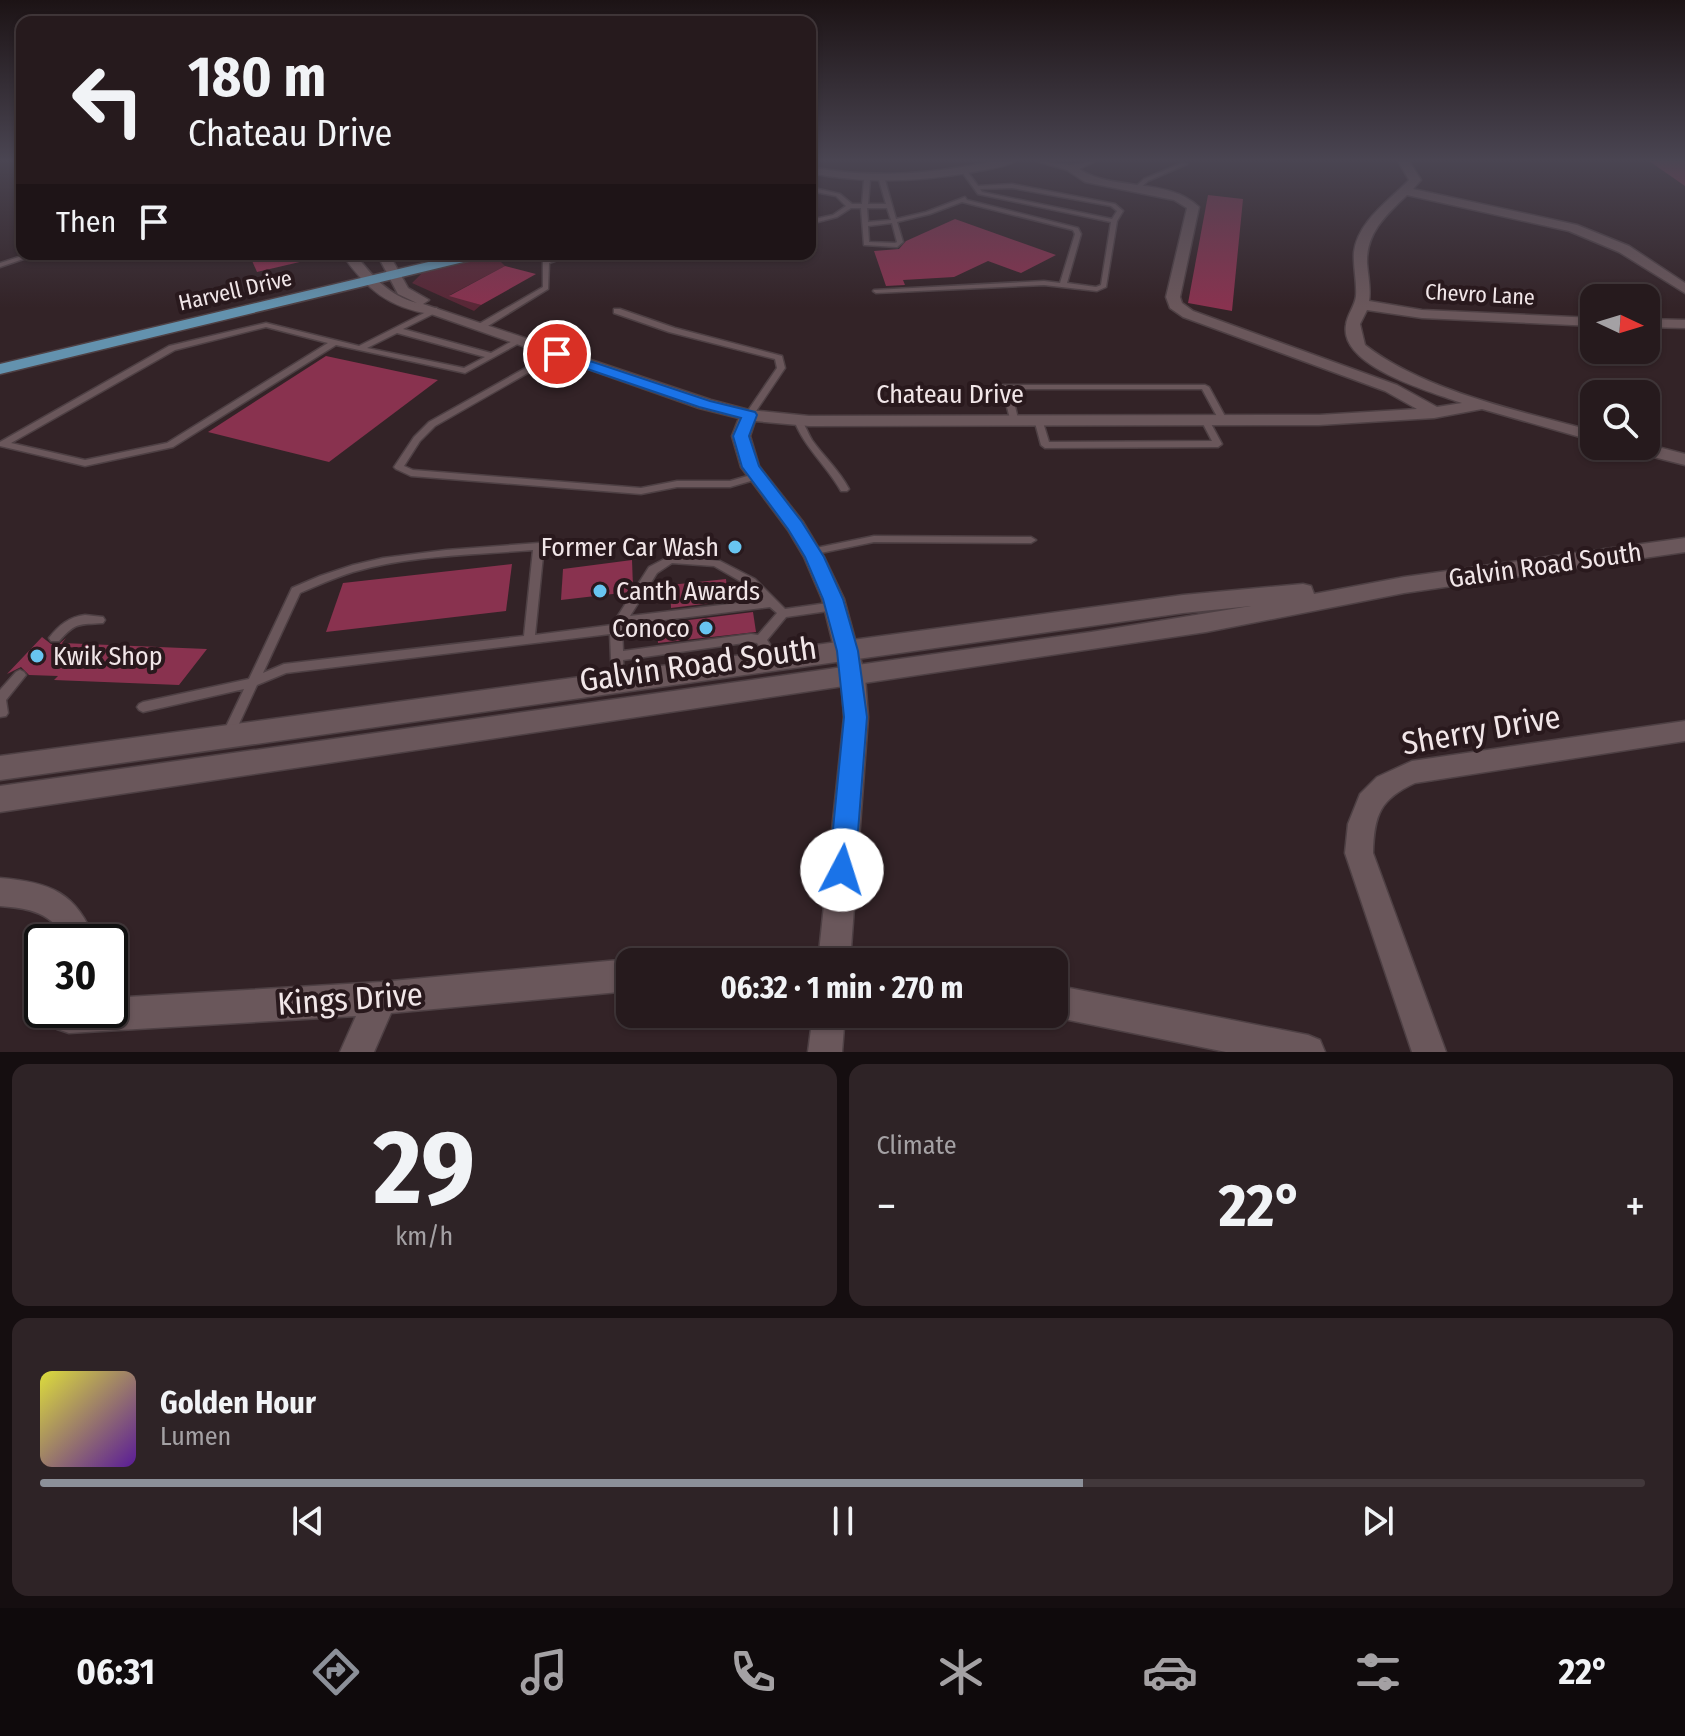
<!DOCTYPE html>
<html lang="en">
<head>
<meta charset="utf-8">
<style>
  :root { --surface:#261a1d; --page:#2e2326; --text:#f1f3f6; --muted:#a4a1a4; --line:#42383b; --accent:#8c9099 }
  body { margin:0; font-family:"Fira Sans Condensed",sans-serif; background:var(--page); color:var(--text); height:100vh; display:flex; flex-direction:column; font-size:30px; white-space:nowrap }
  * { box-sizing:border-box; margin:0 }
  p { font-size:26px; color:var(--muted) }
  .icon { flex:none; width:44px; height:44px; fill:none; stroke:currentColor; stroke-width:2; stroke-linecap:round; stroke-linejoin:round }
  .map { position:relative; height:1052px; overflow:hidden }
  .panel { display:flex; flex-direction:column; gap:12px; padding:12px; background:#150e10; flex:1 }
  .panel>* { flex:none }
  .top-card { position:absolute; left:16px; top:16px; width:800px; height:244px; border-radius:16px; box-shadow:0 2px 6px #0004,0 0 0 2px var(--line); background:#261a1d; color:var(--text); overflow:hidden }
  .needle { width:52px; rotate:94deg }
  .tools { position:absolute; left:1580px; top:284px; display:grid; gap:16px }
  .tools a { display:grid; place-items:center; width:80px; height:80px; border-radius:16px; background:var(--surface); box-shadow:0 2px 6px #0004,0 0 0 2px var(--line); font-size:40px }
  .speed { position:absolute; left:24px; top:924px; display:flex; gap:16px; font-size:40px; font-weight:700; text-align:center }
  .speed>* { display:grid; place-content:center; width:104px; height:104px; border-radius:50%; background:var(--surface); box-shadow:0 2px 6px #0004,0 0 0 2px var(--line); line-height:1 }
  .speed .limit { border:4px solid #111; border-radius:12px; background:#fff; color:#111 }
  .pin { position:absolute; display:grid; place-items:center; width:68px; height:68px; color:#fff; margin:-34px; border:4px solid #fff; border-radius:50%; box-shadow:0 2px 8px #0007 }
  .me { position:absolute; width:88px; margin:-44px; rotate:5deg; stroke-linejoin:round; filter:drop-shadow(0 0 6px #0008) }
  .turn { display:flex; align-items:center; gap:28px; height:168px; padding:0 40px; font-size:36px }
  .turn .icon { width:104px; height:104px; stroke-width:2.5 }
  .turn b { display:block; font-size:56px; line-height:68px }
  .then { display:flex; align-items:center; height:76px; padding:0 40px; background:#0003; gap:16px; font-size:30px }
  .big { font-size:60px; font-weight:700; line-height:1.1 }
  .panel .card { flex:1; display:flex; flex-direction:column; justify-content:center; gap:12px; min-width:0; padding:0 28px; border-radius:16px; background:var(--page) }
  .panel .dial { align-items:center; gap:0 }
  .dial b { font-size:104px; line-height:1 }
  .song { display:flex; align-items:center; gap:24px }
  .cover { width:96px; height:96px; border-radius:12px; background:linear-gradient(135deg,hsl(60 70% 55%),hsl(270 70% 35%)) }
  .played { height:8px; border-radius:4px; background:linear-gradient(90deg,var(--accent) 65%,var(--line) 65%) }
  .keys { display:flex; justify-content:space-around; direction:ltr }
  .heat { display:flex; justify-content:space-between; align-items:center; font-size:44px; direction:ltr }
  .panel .tiles { flex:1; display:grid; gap:12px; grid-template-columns:1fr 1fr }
  .card:last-child { grid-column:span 2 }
  .trip { position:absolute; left:616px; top:948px; width:452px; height:80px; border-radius:16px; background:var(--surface); box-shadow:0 2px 6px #0004,0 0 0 2px var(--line); font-weight:700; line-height:80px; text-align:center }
  .tabs { display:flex; height:128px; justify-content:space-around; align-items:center; background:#0f0a0c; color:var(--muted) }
  .tabs .icon { width:56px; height:56px }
  .tabs .current { color:var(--accent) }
  .tabs b { font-size:36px; color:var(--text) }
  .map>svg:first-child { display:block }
  .green { fill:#592736 }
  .building { fill:#89324f }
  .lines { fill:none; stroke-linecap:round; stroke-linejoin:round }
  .service-casing { stroke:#4e4044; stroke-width:3 }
  .minor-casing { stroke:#4e4044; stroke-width:3 }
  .secondary-casing { stroke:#4e4044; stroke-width:3 }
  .primary-casing { stroke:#4e4044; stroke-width:3 }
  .path { stroke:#706265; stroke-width:2; stroke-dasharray:4 4; stroke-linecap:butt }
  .service { fill:#6a575b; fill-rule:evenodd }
  .minor { fill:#6a575b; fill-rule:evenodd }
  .secondary { fill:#6a575b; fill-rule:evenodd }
  .primary { fill:#6392ae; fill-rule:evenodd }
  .route { fill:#1a73e8; stroke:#114b97; stroke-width:2 }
  .poi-dot { fill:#68c4f0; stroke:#29191d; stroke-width:3 }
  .labels { text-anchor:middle; stroke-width:8; stroke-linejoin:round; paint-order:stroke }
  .far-street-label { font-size:22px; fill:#f1e6e8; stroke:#29191d }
  .street-label { font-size:26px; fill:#f1e6e8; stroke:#29191d }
  .poi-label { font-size:26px; fill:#f1e6e8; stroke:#29191d; text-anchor:end }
  .near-street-label { font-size:32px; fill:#f1e6e8; stroke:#29191d }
</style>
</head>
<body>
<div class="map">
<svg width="1685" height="1052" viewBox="0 0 1685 1052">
  <rect width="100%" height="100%" fill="#332327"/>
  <polygon class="green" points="494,254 531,254 501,262 505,266 450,295 481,305 474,311 412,283 423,272"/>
  <g class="building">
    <polygon points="1649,161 1685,161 1685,186"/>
    <polygon points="1208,195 1243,199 1232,311 1188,303"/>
    <polygon points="955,219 1056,255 1021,273 988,261 954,277 903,280 905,285 886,286 874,251 899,249 906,241"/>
    <polygon points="249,254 303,254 304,261 257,272"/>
    <polygon points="505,266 536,274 481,305 449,296"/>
    <polygon points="326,356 438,380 329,462 208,432"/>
    <polygon points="632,560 633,587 630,592 561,600 563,569"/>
    <polygon points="512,564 506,611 326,632 343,583"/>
    <polygon points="726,579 728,601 671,608 670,585"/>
    <polygon points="753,612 756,632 658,643 657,624"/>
    <polygon points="42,637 51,644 59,644 66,638 62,643 207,649 179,685 54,680 58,676 29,675 21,667 7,674"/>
  </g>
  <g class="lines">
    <defs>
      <g id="service">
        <polygon points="1182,163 1187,164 1148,181 1138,190 1133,189 1144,179"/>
        <path d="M963,171h4l11,15 34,-2 103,20 8,7 -6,10 -11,66 -9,4 -53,-6 -168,8 -3,-2 1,-1 170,-9 16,2 15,-49 -2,-4 -111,-28 -32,12 -33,8 6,20 -6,5 -33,-2 -3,-37h-10l-14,9 -27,7v-4l23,-5 13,-9 -10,-10 -26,-5v-4l30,7 12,10h10l2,-24 3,-2 3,2 -2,24h18l-7,-24 3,-2 3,2 11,39 30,-7 39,-15 2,3 111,28 3,6 -14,49 29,4 5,-2 10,-63 -133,-28 -16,-22zM1012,188l99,18 6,5 -5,8 -130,-27 -2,-3zM867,208h20l4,12 -23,2zM892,223l5,19 -2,1 -26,-1 -1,-16z"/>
        <polygon points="28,254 38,254 0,267 0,263"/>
        <polygon points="306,254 312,254 315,258 310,259"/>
        <polygon points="564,254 574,254 549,263 548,289 483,329 477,329 477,325 543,287 543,262"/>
        <path d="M434,308h3v4l-34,17 88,24 25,-14h3l4,2 -58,32 -129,-28 -163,102 -88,19 -85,-20v-4l169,-96 97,-23 93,23zM266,327l62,16 -161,100 -82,17 -74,-17 164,-93zM397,333l88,24 -21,11 -97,-20z"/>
        <polygon points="614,309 620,309 675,328 782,356 785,368 752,417 746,417 745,415 777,368 775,359 669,332 614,313"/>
        <polygon points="554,352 560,352 561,354 435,426 420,441 404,466 413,470 641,488 677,481 730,481 758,473 763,476 761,478 730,487 677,487 641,494 411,476 396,469 394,467 414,437 429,422"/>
        <polygon points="1003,385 1205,385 1209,387 1227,420 1226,422 1220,422 1202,389 1011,389 1018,419 1014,422 1010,419 1002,387"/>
        <polygon points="1038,416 1042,419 1049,442 1212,441 1201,420 1205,417 1209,420 1222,444 1218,447 1045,448 1041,445 1034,419"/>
        <path d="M798,417c7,6 9,15 14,23 12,17 27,30 37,49l-2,2h-6c-14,-25 -37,-44 -47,-71z"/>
        <polygon points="874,536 1031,537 1036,540 1031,543 874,542 811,555 806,552 811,549"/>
        <path d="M539,543l5,3 -9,89 77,-10 37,-58 21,-11 50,5 35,18 30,30 50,-7 4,1 2,3 -2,3 -4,1 -49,7 -19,23 14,21 -2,3c-11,3 -16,-12 -22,-21l-6,-1 -128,18 1,22 -2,3 -4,2 -4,-2 -2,-3 -2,-48 -324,39 -29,12 -25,54 -4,1 -4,-1 -2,-4 22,-46 -101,23 -4,-2 -2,-3 2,-3 4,-2 106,-23 43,-91 28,-12 33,-11 30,-7 63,-8zM533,550l-9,86 -240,28 -21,9 37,-80c18,-8 34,-15 53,-21 58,-17 121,-17 180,-22zM672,563l42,3 33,19 16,15 -133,16 27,-43zM770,607l7,6 -19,22 -7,-1 -128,17 -1,-22 2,-4z"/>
        <path d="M85,615l18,2 2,3 -2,3c-24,2 -26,-2 -44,18h-8l-2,-3c10,-13 20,-21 36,-23z"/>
        <polygon points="20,670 24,672 26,675 6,700 8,713 6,716 0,717 0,690 16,672"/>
      </g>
      <g id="minor">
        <path d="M995,161h20c-11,7 -28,8 -42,11 -55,10 -108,12 -163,1v-6c63,12 123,7 185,-6z"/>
        <path d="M1036,161l34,4 26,-4 -17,8c35,23 89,8 120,38l-19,90 2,6 11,8 204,74 40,22 25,-4c-30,-11 -123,-36 -116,-78 1,-10 9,-19 10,-29 1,-15 -3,-29 -2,-44 4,-31 35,-51 55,-72l-11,-19h11l12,19 -8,9 164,36 52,21 56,37v10l-66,-41 -50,-21 -162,-36c-21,20 -41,38 -40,68 1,13 4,26 2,38l53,9 172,8v8l-172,-8 -55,-8 -7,14 5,21c59,46 157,67 229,86v10l-112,-32 -48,9 -115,7 -510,1 -54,-5 -5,15 9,30 44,56 21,35 20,42 21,77 3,41 -18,245h-32l26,-245 -3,-41 -19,-77 -18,-42 -16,-27 -47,-63 -9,-31 7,-18 -40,-10 -268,-94c-42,-6 -65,-25 -89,-60h13c17,22 34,42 62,49l-19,-9 -21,-40h12l19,34 21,12 -6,4 288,96 38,10 60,6 510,-1 98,-6 -32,-18 -202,-74 -13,-9 -4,-11 21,-89 -13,-8 -89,-18 -18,-12z"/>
        <polygon points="1646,319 1685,320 1685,328 1646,327"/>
        <polygon points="1646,444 1685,454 1685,465 1626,450 1623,446"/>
        <path d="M1685,721v20l-270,42c-35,16 -41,32 -42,70l73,199h-34l-67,-199 3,-29 12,-30 17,-17 35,-16z"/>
        <path d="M0,878c50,4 78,15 95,64h-30c-10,-30 -38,-34 -65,-36z"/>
        <polygon points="630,959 637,962 630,962 630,991 391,1013 374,1052 340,1052 356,1016 69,1033 57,1029 53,1017 55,1010 110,1010 110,998 381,982"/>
        <polygon points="1054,985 1308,1035 1320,1040 1325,1052 1226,1052 1054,1017 1046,1014 1054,1014"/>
        <polygon points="813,1014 845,1014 842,1052 808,1052"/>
      </g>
      <polygon id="secondary" points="1685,538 1685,552 1404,593 1206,632 0,812 0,786 1091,632 1251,606 1183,613 0,780 0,756 1183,595 1303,584 1311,586 1314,594 1404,577"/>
      <polygon id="primary" points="462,254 487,254 480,258 0,374 0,364"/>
    </defs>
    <use href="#service" class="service-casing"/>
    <use href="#minor" class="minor-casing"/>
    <use href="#secondary" class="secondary-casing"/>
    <use href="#primary" class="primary-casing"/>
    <polyline class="path" points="44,259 65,254"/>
    <use href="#service" class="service"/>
    <use href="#minor" class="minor"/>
    <use href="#secondary" class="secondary"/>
    <use href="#primary" class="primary"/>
  </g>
  <linearGradient id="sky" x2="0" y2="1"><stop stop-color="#1c1315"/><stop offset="0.52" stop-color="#4a4552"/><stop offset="1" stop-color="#4a4552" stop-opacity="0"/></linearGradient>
  <rect width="1685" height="308" fill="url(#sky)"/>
  <polygon class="route" points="557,350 710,401 755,412 757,415 749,436 759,466 802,522 824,557 843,599 858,651 867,717 855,870 851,879 842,882 833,879 829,870 844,717 837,651 823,599 805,557 788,529 742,467 733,436 741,418 699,407 552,357 552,351"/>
  <g class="poi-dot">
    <circle cx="735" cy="547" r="8"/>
    <circle cx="600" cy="591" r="8"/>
    <circle cx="706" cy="628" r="8"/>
    <circle cx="37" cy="656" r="8"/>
  </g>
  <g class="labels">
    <g class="far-street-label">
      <text transform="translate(235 290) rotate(-13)" y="8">Harvell Drive</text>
      <text transform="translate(1480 294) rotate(3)" y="8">Chevro Lane</text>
    </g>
    <g class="street-label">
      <text x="950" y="403">Chateau Drive</text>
      <text transform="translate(1545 565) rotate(-8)" y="9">Galvin Road South</text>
    </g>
    <g class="poi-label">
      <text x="719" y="556">Former Car Wash</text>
      <text x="616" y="600" text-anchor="start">Canth Awards</text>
      <text x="690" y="637">Conoco</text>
      <text x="53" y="665" text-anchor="start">Kwik Shop</text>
    </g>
    <g class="near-street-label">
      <text transform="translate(698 664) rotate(-8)" y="11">Galvin Road South</text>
      <text transform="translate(1481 730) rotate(-10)" y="11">Sherry Drive</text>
      <text transform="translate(350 999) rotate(-4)" y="11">Kings Drive</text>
    </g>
  </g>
</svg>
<div class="tools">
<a><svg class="needle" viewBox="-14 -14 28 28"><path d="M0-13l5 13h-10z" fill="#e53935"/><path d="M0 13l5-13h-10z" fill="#a4a1a4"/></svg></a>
<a><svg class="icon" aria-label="search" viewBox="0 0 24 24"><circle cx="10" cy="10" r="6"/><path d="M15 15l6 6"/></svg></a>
</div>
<div class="speed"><div class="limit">30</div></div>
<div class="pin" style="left:557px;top:354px;background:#d93025"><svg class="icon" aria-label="arrive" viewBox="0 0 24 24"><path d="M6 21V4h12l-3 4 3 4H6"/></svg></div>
<svg class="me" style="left:842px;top:870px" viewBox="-20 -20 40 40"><circle r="19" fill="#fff"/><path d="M0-13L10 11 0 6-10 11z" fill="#1a73e8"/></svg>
<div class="trip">06:32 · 1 min · 270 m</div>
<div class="top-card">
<div class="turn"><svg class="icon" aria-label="left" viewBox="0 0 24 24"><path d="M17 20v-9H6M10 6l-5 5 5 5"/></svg><div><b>180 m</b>Chateau Drive</div></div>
<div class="then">Then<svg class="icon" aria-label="arrive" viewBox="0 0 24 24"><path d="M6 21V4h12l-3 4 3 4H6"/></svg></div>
</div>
</div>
<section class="panel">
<div class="tiles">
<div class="card dial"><b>29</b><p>km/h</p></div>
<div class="card"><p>Climate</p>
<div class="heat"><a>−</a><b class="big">22°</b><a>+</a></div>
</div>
<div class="card">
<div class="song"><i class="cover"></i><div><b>Golden Hour</b><p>Lumen</p></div></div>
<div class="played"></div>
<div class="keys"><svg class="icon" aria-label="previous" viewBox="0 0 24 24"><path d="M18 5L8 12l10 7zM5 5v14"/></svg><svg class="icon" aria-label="pause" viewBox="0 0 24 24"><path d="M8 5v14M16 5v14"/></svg><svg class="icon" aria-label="next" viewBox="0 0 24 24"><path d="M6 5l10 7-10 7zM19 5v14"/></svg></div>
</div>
</div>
</section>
<nav class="tabs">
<b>06:31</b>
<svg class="icon current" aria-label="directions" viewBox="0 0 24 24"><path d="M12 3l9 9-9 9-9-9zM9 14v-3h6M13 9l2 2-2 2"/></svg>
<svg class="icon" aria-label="music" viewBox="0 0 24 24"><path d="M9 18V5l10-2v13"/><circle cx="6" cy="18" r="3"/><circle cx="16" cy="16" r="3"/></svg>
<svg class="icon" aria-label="phone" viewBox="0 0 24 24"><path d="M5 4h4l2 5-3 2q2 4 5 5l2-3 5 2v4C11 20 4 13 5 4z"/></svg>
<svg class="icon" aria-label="climate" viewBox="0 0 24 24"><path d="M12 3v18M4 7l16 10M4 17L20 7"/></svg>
<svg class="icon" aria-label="car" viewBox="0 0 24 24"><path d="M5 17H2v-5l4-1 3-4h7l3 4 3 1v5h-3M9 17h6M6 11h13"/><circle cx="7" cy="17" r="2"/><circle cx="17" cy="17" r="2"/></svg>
<svg class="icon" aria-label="filters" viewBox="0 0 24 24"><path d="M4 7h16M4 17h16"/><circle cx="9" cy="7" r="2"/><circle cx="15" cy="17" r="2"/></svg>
<b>22°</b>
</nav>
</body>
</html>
